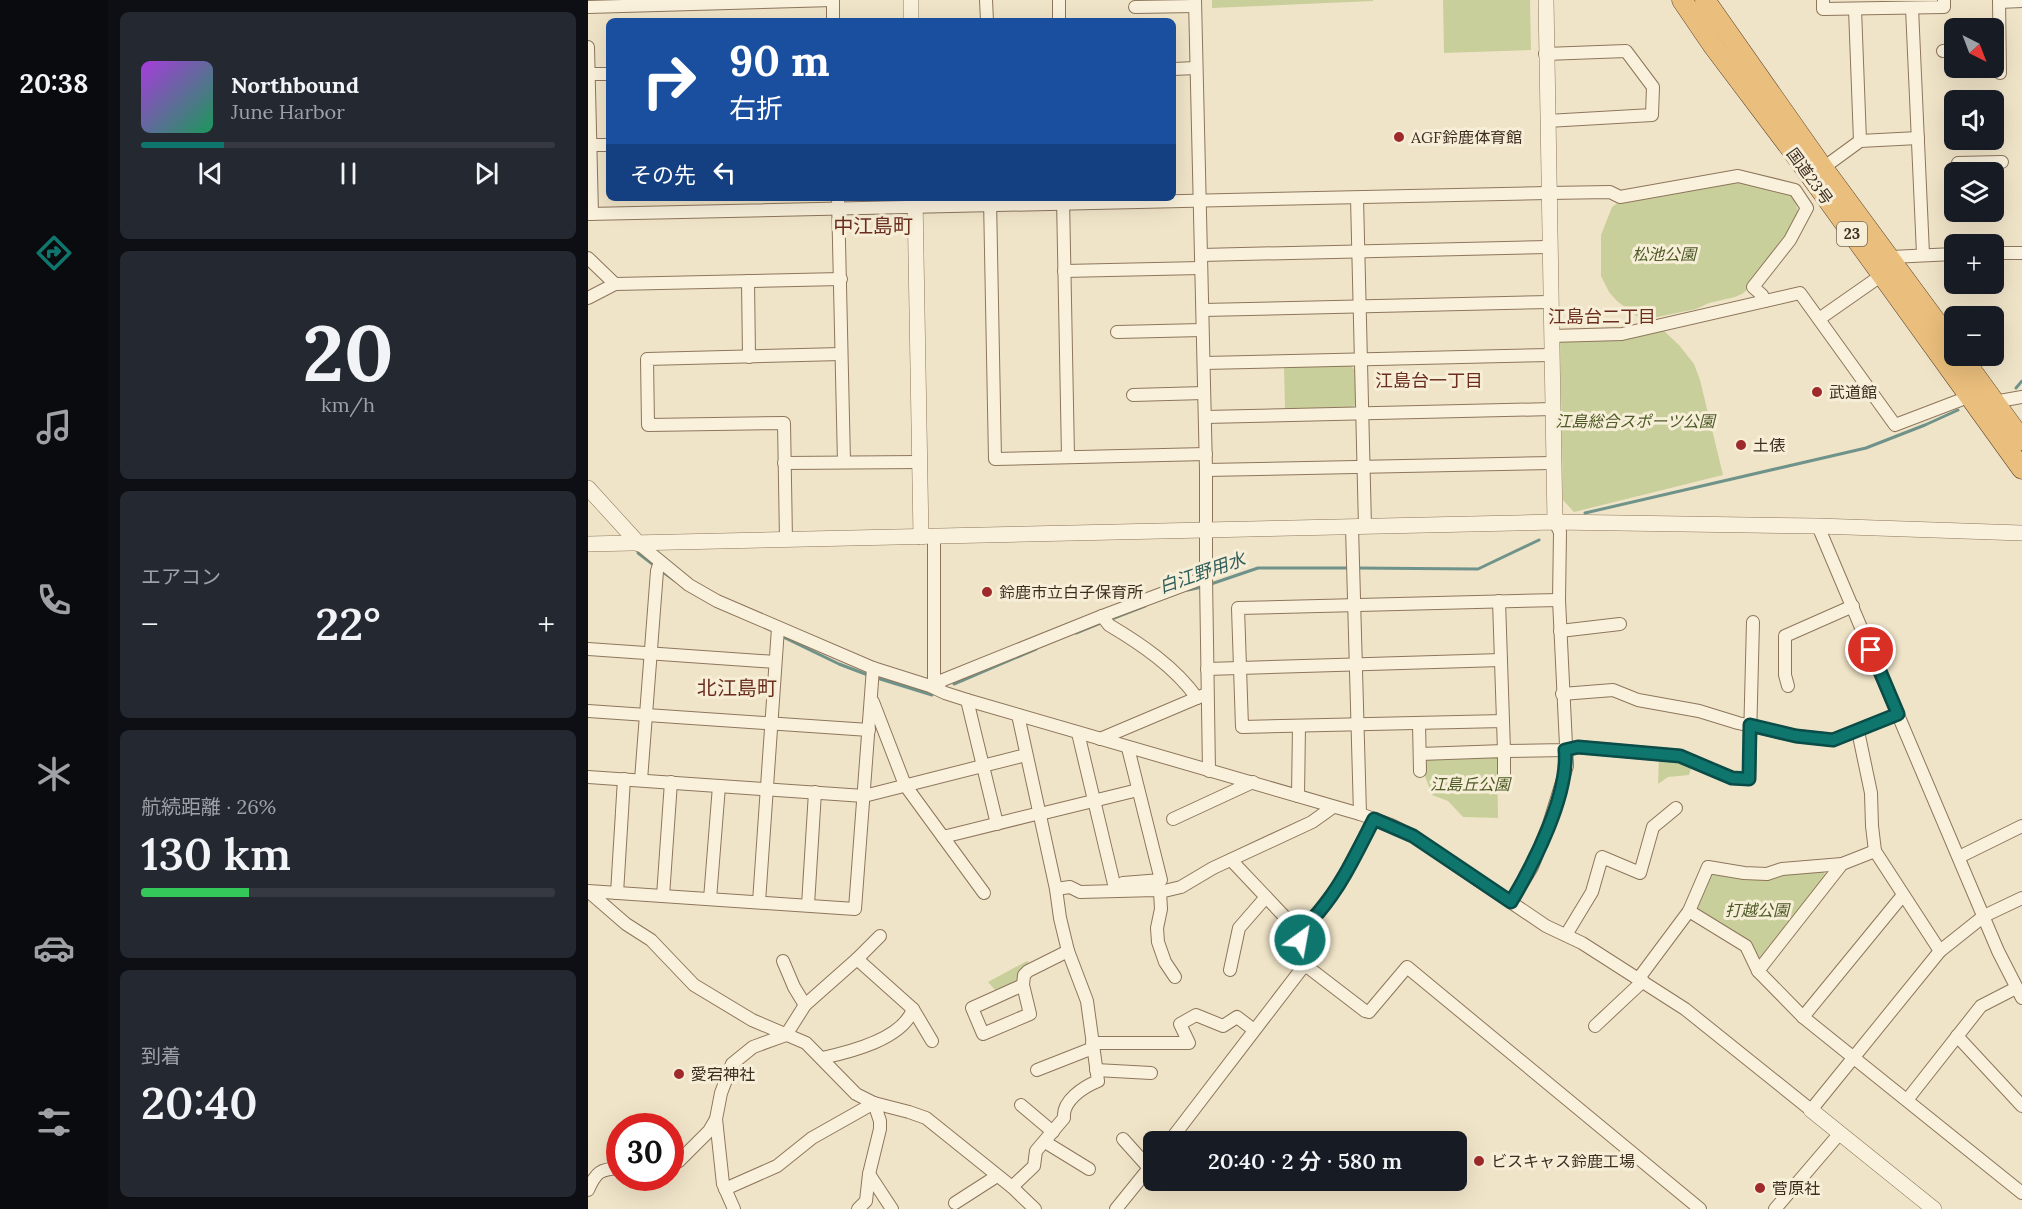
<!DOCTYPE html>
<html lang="ja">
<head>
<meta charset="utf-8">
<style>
  :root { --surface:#171b24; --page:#242831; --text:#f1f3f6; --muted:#9ea1a6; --line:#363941; --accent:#0f766e }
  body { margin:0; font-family:Lora,"Noto Sans JP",serif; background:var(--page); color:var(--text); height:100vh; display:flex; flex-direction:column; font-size:22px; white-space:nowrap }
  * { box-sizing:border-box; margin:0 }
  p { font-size:20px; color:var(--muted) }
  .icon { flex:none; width:33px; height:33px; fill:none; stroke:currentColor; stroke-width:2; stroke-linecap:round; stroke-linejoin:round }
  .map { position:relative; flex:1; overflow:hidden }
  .panel { display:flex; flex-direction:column; gap:12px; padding:12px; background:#0d0f14; width:480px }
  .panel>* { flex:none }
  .guide { position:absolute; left:18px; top:18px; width:570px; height:183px; border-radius:9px; box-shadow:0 6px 24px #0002; background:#1a4fa0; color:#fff; overflow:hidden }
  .needle { width:39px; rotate:138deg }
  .fabs { position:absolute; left:1356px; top:18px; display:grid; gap:12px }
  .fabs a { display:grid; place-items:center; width:60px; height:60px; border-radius:9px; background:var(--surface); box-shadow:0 6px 24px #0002; font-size:30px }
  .speed { position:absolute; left:18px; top:1113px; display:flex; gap:12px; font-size:30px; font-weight:700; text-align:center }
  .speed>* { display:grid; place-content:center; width:78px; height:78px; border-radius:50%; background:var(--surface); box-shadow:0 6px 24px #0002; line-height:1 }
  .speed .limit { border:9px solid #d22; background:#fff; color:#111 }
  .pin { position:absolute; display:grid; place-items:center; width:51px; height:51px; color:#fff; margin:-26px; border:3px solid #fff; border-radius:50%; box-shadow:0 2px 6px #0007 }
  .me { position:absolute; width:66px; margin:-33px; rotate:32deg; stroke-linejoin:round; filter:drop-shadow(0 0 4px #0008) }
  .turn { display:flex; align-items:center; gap:21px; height:126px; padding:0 24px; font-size:27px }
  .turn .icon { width:78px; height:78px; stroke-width:2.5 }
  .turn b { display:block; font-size:42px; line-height:51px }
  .then { display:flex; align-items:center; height:57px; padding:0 24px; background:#0003; gap:12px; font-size:22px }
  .big { font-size:45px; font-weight:600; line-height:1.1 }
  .panel .card { flex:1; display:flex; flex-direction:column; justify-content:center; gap:9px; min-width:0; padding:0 21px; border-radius:9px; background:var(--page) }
  .panel .dial { align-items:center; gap:0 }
  .dial b { font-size:78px; line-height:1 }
  .song { display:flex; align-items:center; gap:18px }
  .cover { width:72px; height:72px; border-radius:9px; background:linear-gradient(135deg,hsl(280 70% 55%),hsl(150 70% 35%)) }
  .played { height:6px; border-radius:3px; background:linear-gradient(90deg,var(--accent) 20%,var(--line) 20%) }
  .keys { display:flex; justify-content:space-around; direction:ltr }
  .heat { display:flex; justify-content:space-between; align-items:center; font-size:33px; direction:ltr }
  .charge { height:9px; border-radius:4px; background:linear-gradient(90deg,#34c759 26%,var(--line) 0) }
  .trip { position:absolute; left:555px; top:1131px; width:324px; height:60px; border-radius:9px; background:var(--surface); box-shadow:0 6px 24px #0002; font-weight:600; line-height:60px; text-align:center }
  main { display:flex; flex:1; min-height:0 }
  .menu { display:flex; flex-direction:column; width:108px; justify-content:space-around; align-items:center; background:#090b0e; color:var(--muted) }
  .menu .icon { width:42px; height:42px }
  .menu .current { color:var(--accent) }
  .menu b { font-size:27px; color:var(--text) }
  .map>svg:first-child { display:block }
  .green { fill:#c9cf9b }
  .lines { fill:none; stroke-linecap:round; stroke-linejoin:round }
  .stream { stroke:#6f938a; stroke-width:3 }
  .minor-casing { stroke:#8d765c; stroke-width:14 }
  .tertiary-casing { stroke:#8d765c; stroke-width:16 }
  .trunk-casing { stroke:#5b4430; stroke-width:21 }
  .minor { stroke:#faf1dc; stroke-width:12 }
  .tertiary { stroke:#faf1dc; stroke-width:15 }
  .trunk { stroke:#eabe7c; stroke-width:20 }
  .route-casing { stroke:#0a4d48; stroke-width:15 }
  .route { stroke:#0f766e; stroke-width:10 }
  .poi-dot { fill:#9e2a2b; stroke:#f7eed8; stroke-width:2 }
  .labels { text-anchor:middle; stroke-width:6; stroke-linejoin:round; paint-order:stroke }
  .shield { fill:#f7eed8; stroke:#756857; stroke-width:1.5 }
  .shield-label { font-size:15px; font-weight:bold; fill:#3d2e20 }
  .poi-label { font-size:16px; fill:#3d2e20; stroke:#f7eed8; text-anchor:start }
  .street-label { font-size:16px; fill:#3d2e20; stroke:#f7eed8 }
  .park-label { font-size:16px; font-style:italic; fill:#4d5a26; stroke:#f7eed8 }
  .neighbourhood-label { font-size:18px; fill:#6b2e1e; stroke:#f7eed8 }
  .water-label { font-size:18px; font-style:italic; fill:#2f5d5a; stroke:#f7eed8 }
  .quarter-label { font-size:20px; fill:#6b2e1e; stroke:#f7eed8 }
</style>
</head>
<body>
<main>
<nav class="menu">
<b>20:38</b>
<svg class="icon current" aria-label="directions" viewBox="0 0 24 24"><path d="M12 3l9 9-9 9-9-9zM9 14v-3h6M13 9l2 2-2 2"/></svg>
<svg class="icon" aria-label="music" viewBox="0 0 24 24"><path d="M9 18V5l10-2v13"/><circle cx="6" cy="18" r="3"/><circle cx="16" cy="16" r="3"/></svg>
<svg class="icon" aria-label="phone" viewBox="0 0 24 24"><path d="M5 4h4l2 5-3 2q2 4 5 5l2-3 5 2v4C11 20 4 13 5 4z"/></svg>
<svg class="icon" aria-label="climate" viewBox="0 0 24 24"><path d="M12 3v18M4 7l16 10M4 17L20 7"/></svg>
<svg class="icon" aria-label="car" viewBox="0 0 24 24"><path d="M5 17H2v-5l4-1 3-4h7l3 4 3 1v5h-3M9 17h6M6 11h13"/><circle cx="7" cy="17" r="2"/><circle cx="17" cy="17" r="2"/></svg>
<svg class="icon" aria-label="filters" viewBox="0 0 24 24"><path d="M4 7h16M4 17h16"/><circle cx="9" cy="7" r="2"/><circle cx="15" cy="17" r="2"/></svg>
</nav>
<section class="panel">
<div class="card">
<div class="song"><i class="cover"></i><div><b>Northbound</b><p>June Harbor</p></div></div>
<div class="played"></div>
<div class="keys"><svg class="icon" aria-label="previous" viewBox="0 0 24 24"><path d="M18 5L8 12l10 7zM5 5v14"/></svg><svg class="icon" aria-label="pause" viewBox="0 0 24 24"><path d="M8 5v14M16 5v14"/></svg><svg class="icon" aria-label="next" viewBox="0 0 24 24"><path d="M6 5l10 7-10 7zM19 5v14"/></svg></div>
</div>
<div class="card dial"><b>20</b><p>km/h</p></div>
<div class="card"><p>エアコン</p>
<div class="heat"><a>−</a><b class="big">22°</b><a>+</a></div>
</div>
<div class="card"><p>航続距離 · 26%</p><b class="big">130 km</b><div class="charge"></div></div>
<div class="card"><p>到着</p><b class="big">20:40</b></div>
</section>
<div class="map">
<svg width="1434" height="1209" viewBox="0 0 1434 1209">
  <rect width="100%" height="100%" fill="#f0e4c8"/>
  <g class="green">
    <polygon points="624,0 785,0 785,1 624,8"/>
    <polygon points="855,0 942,0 943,50 856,53"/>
    <polygon points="1149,180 1205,196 1212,216 1160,289 1154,294 1147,297 1121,303 1108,309 1060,319 1050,317 1029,301 1021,292 1013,276 1013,235 1024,207 1035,199"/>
    <polygon points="1076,331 1091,345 1106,364 1112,380 1135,475 986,512 975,500 972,341 1035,340"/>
    <polygon points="761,364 767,370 768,404 762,409 700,411 697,408 696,369 699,365"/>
    <polygon points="909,756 910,818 875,817 860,801 844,795 837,776 836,757"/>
    <polygon points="1071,757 1104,765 1101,775 1080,777 1070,784"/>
    <polygon points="1234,870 1239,877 1174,959 1169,959 1110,913 1108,907 1121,876 1125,873 1196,873"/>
    <polygon points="439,961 443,964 434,971 428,982 409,992 400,982"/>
  </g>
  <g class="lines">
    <g class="stream">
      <polyline points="1428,388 1434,381"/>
      <polyline points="997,513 1278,448 1337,425 1370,410"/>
      <polyline points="50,553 67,566"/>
      <polyline points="767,568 890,569 951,540"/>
      <polyline points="72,570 89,582"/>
      <polyline points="623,584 670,568 761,568"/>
      <polyline points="600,590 614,587"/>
      <polyline points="521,620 557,606"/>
      <polyline points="488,633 515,622"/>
      <polyline points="193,636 251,664 280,675"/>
      <polyline points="289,678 344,695"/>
      <polyline points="366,684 448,649"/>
    </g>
    <defs>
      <g id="minor">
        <polyline points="245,0 245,21"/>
        <polyline points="398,0 399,21"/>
        <polyline points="471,0 471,21"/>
        <polyline points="1235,0 1235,9 1356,7 1356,0"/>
        <polyline points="1411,0 1412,73"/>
        <polyline points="1411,2 1434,1"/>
        <polyline points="0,7 245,0"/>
        <polyline points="547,7 607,6"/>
        <polyline points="1324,8 1335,254"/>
        <polyline points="1267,9 1272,141"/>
        <polyline points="0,47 4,214"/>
        <polyline points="1355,51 1366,50"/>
        <polyline points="957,54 1038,51 1065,87 1064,115 959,121"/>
        <polyline points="585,69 608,68"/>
        <polyline points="1,74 21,74"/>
        <polyline points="2,145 21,145"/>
        <polyline points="1370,163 1414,162"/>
        <polyline points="1235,168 1272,141 1330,138"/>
        <polyline points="250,198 256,462"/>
        <polyline points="475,198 480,456"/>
        <polyline points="769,198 777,527"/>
        <polyline points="402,199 407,459 618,454"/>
        <polyline points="0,214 960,193 1022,192 1032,197 1150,176 1207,190 1219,208 1202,240 1165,287 1174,295 1177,301"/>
        <polyline points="1406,253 1434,253"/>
        <polyline points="613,255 960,247"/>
        <polyline points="1303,257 1366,254"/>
        <polyline points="0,258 27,284"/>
        <polyline points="476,271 613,268"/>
        <polyline points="160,281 161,357"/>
        <polyline points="0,298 27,284 253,279"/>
        <polyline points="615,310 962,302"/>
        <polyline points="1231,319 1294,275"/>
        <polyline points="529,332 614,330"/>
        <polyline points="963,336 1034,334 1212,293 1307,425 1383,396"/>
        <polyline points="616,363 963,355"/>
        <polyline points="545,395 616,393"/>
        <polyline points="1406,402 1434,397"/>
        <polyline points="617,417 964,409"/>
        <polyline points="196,463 332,462"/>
        <polyline points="618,470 965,463"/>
        <polyline points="1230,526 1410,951 1434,998"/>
        <polyline points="764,527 772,814"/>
        <polyline points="198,540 196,423 60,425 59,359 253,354"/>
        <polyline points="51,544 101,585 129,601 285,668 342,686 357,693 379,700 772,814 803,825 825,836 958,926 994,943 1097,1009 1223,1110 1352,951 1396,916 1434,898"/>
        <polyline points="618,577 621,771"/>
        <polyline points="971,600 650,608 654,727 915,721 916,751 977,750 990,747 1092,756 1144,778 1161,779 1165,622"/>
        <polyline points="911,601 915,721"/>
        <path d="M514,616l7,9c32,19 66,42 88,73"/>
        <polyline points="972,631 1032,624"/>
        <polyline points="0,649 187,662"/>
        <polyline points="619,669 913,660"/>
        <polyline points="1200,686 1197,675 1197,636 1265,606"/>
        <polyline points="346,687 355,680 514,616 618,577 618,470 607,0"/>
        <polyline points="346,687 346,537"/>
        <polyline points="974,694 1025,690 1050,700 1111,711 1150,723 1208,736 1245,740 1310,714"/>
        <polyline points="379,700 409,824"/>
        <polyline points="285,702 317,785 355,837 452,813"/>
        <polyline points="0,711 281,730"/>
        <polyline points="831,723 832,771"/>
        <polyline points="1270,731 1283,793 1284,826 1287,851 1352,951"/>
        <polyline points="490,733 526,884"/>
        <polyline points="512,739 616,695"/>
        <polyline points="832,754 916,751 916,778"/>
        <polyline points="0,777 276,796 438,755"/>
        <polyline points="53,780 69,571 72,562"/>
        <polyline points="710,796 711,726"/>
        <polyline points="452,814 550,790"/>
        <polyline points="585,819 665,782"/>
        <polyline points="355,837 396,893"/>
        <polyline points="1371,857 1434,826"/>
        <polyline points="643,860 713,934"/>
        <polyline points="535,883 573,880 540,748"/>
        <polyline points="468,889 482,887 492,892 568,890 572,892 593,887 625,868 724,822 745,807"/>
        <polyline points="0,891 38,924 63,940 106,985 164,1020 218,1043 268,1094 286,1103 321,1112 338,1118 424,1187 447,1209"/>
        <polyline points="0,891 267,909 285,668"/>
        <polyline points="572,892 573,909 569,928 570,942 577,962 587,977"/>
        <polyline points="29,893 36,779"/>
        <polyline points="75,896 83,782"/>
        <polyline points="122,899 131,786"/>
        <polyline points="171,902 190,628"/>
        <polyline points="923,902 944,867 961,824 979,766 971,600 972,532 967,522"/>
        <polyline points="220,905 227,792"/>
        <polyline points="1101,911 1158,946 1170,971 1215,1017 1434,1193"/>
        <polyline points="978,935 1004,892 1014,857 1052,873 1065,827 1088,808"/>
        <polyline points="269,959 292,936"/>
        <polyline points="195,961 206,987 217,1005"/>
        <polyline points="715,967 721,968 777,1011 781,1012 819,967 1112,1209"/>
        <polyline points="642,970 651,928 678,897"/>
        <polyline points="1170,971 1254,864"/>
        <polyline points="1051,978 1101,911 1120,867 1156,873 1179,874 1194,869 1254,864 1287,851"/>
        <polyline points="435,985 442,1014 395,1034 384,1008 435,985 436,975 440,971 480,951"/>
        <polyline points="325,1009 344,1041"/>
        <polyline points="1215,1017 1315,895"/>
        <polyline points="1007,1026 1055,981"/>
        <polyline points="1369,1036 1434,1106"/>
        <polyline points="504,1043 601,1043 592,1024 608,1015 635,1026 649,1017 666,1030"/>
        <polyline points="449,1070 505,1048"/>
        <polyline points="508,1070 563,1073"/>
        <polyline points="1319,1100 1393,1006 1428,988"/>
        <polyline points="433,1105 465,1132"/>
        <polyline points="128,1119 135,1184 146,1209"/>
        <polyline points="535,1139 561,1168"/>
        <polyline points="457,1142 501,1169"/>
        <polyline points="581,1142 715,967 713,934 751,885 786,819"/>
        <path d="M82,1164l9,-3 30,-30 7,-12 5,-26 11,-29 21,-17 33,-12 19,-30 52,-46 56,50c-10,30 -63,43 -91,49"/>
        <polyline points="281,1174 304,1209"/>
        <path d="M424,1187l22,-21 2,-15 28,-33c-2,-17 19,-31 34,-37l-11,-80 -19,-50 -8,-33 -4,-29 -38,-174"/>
        <polyline points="137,1189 189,1166 224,1138 286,1103"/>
        <path d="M0,1190c8,-18 12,-21 32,-22"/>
        <polyline points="367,1203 409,1176"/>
        <polyline points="270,1209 278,1201 281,1174 292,1129 292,1121 286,1103"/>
        <polyline points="528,1209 566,1162"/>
        <polyline points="1187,1209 1252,1133"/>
      </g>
      <g id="tertiary">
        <polyline points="323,0 323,21"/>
        <polyline points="958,0 967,522"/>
        <polyline points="327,198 333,537"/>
        <polyline points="0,488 51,544"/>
        <polyline points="0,544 967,522 1230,526 1434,533"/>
        <polyline points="1223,1110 1346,1209"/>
      </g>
      <g id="trunk">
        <polyline points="1094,0 1126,47 1206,153 1434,469"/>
        <polyline points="1117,0 1235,168 1366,346"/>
        <polyline points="1373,356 1434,440"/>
      </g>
    </defs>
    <use href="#minor" class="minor-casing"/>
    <use href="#tertiary" class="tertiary-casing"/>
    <use href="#trunk" class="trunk-casing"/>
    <use href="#minor" class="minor"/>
    <use href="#tertiary" class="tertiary"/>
    <use href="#trunk" class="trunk"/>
  </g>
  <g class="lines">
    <defs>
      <path id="route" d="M712,940c1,-12 10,-19 18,-27 24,-28 39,-61 56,-94l39,17 98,66c23,-39 58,-107 54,-152l13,-3 102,9 52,22 17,1 1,-54 46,11 37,4 65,-26 -27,-64"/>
    </defs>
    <use href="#route" class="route-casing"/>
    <use href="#route" class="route"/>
  </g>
  <g class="poi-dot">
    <circle cx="811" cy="137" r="6"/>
    <circle cx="1229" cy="392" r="6"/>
    <circle cx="1153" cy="445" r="6"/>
    <circle cx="399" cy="592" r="6"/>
    <circle cx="91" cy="1074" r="6"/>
    <circle cx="891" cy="1161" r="6"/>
    <circle cx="1172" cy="1188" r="6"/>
  </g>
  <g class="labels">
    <rect class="shield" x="1249" y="222" width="30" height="24" rx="4.5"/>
    <g class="shield-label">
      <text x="1264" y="239">23</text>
    </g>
    <g class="poi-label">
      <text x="823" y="143">AGF鈴鹿体育館</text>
      <text x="1241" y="398">武道館</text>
      <text x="1165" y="451">土俵</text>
      <text x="411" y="598">鈴鹿市立白子保育所</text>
      <text x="103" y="1080">愛宕神社</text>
      <text x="903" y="1167">ビスキャス鈴鹿工場</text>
      <text x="1184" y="1194">菅原社</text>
    </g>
    <g class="street-label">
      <text transform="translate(1222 176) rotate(54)" y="6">国道23号</text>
    </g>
    <g class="park-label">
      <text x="1076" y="260">松池公園</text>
      <text x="1047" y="427">江島総合スポーツ公園</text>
      <text x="882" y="790">江島丘公園</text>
      <text x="1169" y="916">打越公園</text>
    </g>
    <g class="neighbourhood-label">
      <text x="1014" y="323">江島台二丁目</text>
      <text x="841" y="387">江島台一丁目</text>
    </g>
    <g class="water-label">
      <text transform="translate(614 573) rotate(-19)" y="6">白江野用水</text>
    </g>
    <g class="quarter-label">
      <text x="285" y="233">中江島町</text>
      <text x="149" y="695">北江島町</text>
    </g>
  </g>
</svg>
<div class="fabs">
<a><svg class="needle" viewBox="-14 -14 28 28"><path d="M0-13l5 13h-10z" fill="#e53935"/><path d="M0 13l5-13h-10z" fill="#9ea1a6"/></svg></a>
<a><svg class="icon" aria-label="sound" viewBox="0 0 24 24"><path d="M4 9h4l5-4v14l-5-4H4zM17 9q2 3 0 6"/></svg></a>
<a><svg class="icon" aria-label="layers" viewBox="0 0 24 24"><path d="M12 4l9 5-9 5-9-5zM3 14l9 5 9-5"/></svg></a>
<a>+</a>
<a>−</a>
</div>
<div class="speed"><div class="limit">30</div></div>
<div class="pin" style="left:1283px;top:650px;background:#d93025"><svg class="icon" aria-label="arrive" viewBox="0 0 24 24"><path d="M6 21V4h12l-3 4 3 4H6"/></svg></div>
<svg class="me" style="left:712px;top:940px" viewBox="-20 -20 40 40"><circle r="17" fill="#0f766e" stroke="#fff" stroke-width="3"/><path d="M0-11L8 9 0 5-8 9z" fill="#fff"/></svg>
<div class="trip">20:40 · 2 分 · 580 m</div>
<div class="guide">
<div class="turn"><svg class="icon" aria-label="right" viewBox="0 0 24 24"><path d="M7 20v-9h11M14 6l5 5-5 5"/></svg><div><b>90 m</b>右折</div></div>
<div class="then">その先<svg class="icon" aria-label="left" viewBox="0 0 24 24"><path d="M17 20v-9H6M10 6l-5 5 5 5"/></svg></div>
</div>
</div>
</main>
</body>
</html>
